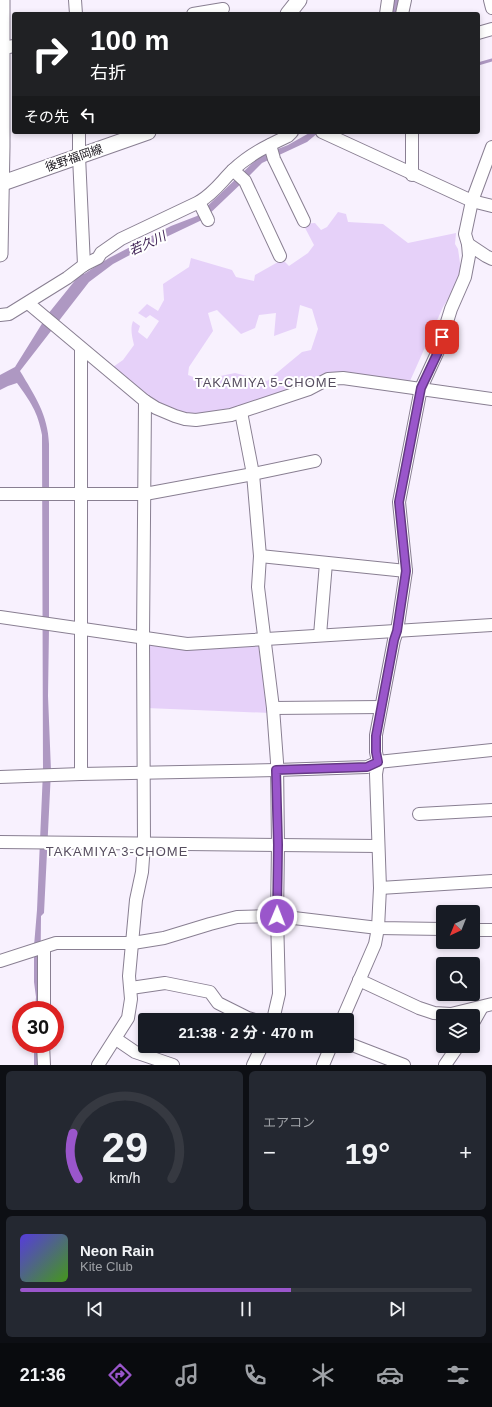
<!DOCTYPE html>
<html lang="ja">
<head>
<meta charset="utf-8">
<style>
  :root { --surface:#171b24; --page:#242831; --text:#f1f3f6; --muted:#9ea1a6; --line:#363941; --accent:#9a56cb }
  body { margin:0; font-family:Helvetica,"Noto Sans JP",sans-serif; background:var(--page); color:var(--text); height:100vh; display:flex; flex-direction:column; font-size:15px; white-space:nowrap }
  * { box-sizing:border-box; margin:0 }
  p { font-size:13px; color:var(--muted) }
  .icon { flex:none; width:22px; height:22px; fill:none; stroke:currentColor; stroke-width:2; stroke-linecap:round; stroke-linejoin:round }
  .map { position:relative; height:1065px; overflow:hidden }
  .drawer { display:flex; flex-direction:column; gap:6px; padding:6px; background:#0d0f14; flex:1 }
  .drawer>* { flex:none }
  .top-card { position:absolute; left:12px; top:12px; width:468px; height:122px; border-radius:4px; box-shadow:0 2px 6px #0003; background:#202124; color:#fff; overflow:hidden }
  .needle { width:26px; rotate:223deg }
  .tools { position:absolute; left:436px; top:905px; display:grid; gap:8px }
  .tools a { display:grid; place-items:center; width:44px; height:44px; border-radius:4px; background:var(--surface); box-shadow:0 2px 6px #0003; font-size:20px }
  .speed { position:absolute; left:12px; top:1001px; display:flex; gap:8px; font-size:20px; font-weight:700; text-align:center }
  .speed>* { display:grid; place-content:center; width:52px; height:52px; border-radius:50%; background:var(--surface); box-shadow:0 2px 6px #0003; line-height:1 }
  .speed .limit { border:6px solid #d22; background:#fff; color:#111 }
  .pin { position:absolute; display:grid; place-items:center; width:34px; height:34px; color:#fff; margin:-17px; border-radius:8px; box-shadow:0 2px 6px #0006 }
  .me { position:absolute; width:44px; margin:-22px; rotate:1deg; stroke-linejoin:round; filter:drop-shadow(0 0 3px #0008) }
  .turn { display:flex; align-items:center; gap:14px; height:84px; padding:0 12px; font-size:18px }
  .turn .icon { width:52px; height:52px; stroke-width:2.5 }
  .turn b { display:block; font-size:28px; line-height:34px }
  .then { display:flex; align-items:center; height:38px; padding:0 12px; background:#0003; gap:8px; font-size:15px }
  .big { font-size:30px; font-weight:700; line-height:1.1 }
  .drawer .tile { flex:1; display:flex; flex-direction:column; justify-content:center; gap:6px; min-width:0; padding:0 14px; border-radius:6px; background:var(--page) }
  .drawer .dial { align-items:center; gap:0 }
  .dial svg { height:104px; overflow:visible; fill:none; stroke:var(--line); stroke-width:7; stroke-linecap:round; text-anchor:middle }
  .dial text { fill:var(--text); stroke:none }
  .song { display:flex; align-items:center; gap:12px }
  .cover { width:48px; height:48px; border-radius:6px; background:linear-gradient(135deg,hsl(250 70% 55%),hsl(100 70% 35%)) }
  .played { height:4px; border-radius:2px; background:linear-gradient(90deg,var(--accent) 60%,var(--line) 60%) }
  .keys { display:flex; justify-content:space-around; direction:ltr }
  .heat { display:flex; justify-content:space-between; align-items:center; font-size:22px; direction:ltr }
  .drawer .tiles { flex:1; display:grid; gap:6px; grid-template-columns:1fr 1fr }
  .tile:last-child { grid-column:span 2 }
  .trip { position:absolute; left:138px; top:1013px; width:216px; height:40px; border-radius:4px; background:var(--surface); box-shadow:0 2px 6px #0003; font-weight:700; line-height:40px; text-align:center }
  .menu { display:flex; height:64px; justify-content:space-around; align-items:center; background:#090b0e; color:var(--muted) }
  .menu .icon { width:28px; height:28px }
  .menu .on { color:var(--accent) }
  .menu b { font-size:18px; color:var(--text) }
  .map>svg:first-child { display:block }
  .green { fill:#e6d1f9; fill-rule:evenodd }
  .water { fill:#ae98c2 }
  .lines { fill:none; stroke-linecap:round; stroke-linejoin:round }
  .stream { stroke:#ae98c2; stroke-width:3 }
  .minor-casing { stroke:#897f92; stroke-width:14 }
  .major-casing { stroke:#897f92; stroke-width:17 }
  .minor { stroke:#fff; stroke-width:12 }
  .major { stroke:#fff; stroke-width:15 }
  .route-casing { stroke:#643884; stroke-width:10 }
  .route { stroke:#9a56cb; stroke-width:7 }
  .labels { text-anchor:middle; stroke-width:4; stroke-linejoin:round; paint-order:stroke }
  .street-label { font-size:12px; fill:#1a161d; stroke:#fff }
  .water-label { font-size:13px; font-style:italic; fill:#3c1e52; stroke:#fff }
  .neighbourhood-label { font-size:13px; letter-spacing:1px; fill:#564d5f; stroke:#fff }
</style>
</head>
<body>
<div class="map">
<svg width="492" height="1065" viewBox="0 0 492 1065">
  <rect width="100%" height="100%" fill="#f8f1fe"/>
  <g class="green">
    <path d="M338,212l8,2 2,8 35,2 25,19 48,-10 -1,11 3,5 4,28 -19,30 -33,74 -67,-7 -36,12 -69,21 -44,7 -21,-2 -26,-12 -37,-31 13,-9 11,-15c-2,-9 -4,-16 -1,-24l7,5 -2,6 9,7 12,-18 -9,-6 -4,3 -8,-5 9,-9 11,7 6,-11 -1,-16 26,-17 2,-9 41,12 4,7 18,4 1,-6 23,-13h7l4,4 19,-13 6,-8 -11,-21 12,-1 6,7 6,-3zM300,305l12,4 6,20 -7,21 -9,2 -35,29 -32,-8 -34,7 -13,-5 1,-8 24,-36 -5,-18 9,-3 24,24 14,-6 4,-13 17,-2 -2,23 22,-8z"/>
    <polygon points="146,642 262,642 270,713 146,708"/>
  </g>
  <g class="water">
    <polygon points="394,0 402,0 400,14 391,14"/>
    <path d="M311,132h8l-12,10 -45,21 -15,15 -43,41 -61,29 -30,16 -24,18 -69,89c15,25 28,44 29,73v185l-1,67 3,75 -7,142 -3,3 -1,94h-5l1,-13 -2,-15v-36l3,-36 6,-139 -1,-336c-4,-23 -12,-34 -25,-52l-9,3 -8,4v-15l15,-8 33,-53 33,-41 3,1 25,-16 62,-32 26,-10 63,-60 28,-11z"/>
    <polygon points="34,1044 39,1044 40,1065 34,1065"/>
  </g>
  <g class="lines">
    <polyline class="stream" points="478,64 492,60"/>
    <defs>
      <g id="minor">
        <polyline points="75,0 76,14"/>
        <polyline points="490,0 492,8"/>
        <polyline points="193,14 223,9"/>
        <polyline points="386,14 388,0"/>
        <polyline points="402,14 405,0"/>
        <polyline points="478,33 492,29"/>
        <polyline points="3,48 14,46"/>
        <polyline points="79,132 79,156 84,265"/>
        <polyline points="322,132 472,201 492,206"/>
        <polyline points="270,145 274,159 304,221"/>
        <polyline points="233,170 245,181 280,256"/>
        <polyline points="412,175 412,132"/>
        <polyline points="199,202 208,220"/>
        <polyline points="468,244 486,256 492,259"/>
        <polyline points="28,303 145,401 156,408 175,416 185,419 196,420 231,415 309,389 328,379 343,378 492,399"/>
        <path d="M0,315l9,-1 58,-36 17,-13 14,-7 3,-5 20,-14 78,-37c16,-10 21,-19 34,-32 17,-16 34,-24 55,-34l4,-4"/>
        <polyline points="81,349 81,774"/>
        <polyline points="241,412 253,474 260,556 258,587 273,708 277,762 278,845 277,916 279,994 273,1020"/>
        <polyline points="0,494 145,494 253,474 315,461"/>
        <polyline points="260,556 406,571"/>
        <polyline points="0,617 187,644 492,625"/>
        <polyline points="320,635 326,563"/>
        <polyline points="273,708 381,707"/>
        <polyline points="0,777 81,774 276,770 367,767 378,762 492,750"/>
        <polyline points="419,814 492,810"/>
        <polyline points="0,842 378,846"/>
        <polyline points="380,888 492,881"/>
        <polyline points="473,930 492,930"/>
        <polyline points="0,961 56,943 133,943 164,938 210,924 237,917 277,916 378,928 443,929"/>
        <polyline points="359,980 419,1008 434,1013 451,1014 492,1004"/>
        <polyline points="131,988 165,983 210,992 218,1003 248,1018 255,1020"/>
        <polyline points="44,1010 44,948"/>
        <polyline points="342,1020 375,944 378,928 380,888 376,774 378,762 376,752 376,735 394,640 397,631 406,571 399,502 421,388 438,351 451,309 465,277 469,256 468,244 465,234 472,201 492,147"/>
        <polyline points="473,1023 482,1007"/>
        <polyline points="116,1039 135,1052 173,1065"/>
        <polyline points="347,1043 404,1065"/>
        <polyline points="43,1044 44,1065"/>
        <polyline points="98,1065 128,1018 131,999 129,976 136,900 142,872 144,844 143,638 145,401"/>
        <polyline points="253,1065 262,1046"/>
        <polyline points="323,1065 331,1046"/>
        <polyline points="445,1065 458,1046"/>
      </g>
      <g id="major">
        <polyline points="288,14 299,0"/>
        <polyline points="0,184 148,132"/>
        <polyline points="0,254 2,146 2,0"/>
      </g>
    </defs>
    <use href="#minor" class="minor-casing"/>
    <use href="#major" class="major-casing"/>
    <use href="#minor" class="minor"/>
    <use href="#major" class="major"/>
  </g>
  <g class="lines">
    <defs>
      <polyline id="route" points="277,916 278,845 276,770 367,767 378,762 376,752 376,736 394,640 397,631 406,571 399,502 421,388 438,352 442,337"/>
    </defs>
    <use href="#route" class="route-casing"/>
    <use href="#route" class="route"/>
  </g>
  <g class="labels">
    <g class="street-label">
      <text transform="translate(74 158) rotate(-19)" y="4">後野福岡線</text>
    </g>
    <g class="water-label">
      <text transform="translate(147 243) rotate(-25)" y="5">若久川</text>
    </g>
    <g class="neighbourhood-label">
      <text x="266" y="387">TAKAMIYA 5-CHOME</text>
      <text x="117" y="856">TAKAMIYA 3-CHOME</text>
    </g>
  </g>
</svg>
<div class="tools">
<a><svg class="needle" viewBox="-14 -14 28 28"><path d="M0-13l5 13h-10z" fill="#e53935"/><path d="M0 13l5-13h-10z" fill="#9ea1a6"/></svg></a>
<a><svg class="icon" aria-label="search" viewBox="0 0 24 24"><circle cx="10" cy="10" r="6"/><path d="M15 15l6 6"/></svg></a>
<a><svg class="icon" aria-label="layers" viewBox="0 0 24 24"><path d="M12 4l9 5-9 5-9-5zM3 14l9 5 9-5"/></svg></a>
</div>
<div class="speed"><div class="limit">30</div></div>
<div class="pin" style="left:442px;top:337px;background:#d93025"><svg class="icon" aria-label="arrive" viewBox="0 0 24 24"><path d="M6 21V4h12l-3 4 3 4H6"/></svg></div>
<svg class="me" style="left:277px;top:916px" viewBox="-20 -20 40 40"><circle r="17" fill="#9a56cb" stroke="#fff" stroke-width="3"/><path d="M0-11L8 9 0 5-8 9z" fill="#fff"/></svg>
<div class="trip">21:38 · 2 分 · 470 m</div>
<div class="top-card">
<div class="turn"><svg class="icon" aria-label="right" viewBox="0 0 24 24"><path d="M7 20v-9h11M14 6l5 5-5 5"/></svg><div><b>100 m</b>右折</div></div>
<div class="then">その先<svg class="icon" aria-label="left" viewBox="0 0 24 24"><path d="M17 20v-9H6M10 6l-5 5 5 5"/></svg></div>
</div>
</div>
<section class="drawer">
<div class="tiles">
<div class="tile dial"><svg viewBox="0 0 100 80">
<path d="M14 69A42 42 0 1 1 86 69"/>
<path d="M14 69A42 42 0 0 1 10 34" stroke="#9a56cb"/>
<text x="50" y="56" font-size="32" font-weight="700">29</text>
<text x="50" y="72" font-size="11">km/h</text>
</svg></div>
<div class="tile"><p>エアコン</p>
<div class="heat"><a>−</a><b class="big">19°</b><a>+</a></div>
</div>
<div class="tile">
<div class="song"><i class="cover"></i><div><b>Neon Rain</b><p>Kite Club</p></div></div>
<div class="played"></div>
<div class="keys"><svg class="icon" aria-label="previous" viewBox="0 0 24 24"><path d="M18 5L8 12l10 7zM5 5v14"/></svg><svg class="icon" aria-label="pause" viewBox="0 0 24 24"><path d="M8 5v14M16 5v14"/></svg><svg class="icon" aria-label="next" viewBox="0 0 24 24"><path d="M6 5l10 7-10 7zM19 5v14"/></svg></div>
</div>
</div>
</section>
<nav class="menu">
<b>21:36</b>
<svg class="icon on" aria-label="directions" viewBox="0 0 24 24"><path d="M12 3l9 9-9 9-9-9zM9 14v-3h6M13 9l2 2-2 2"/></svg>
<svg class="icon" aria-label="music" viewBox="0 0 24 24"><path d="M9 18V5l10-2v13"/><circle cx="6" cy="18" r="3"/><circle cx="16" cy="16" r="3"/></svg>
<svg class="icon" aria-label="phone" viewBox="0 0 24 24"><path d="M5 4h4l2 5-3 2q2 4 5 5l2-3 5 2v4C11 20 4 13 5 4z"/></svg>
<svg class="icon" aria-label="climate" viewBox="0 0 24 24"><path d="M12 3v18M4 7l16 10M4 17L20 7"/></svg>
<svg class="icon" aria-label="car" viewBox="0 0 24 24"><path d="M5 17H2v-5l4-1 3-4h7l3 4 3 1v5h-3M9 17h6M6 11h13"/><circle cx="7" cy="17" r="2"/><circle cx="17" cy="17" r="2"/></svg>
<svg class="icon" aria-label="filters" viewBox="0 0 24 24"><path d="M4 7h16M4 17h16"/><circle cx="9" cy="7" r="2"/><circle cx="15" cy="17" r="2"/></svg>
</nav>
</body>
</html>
